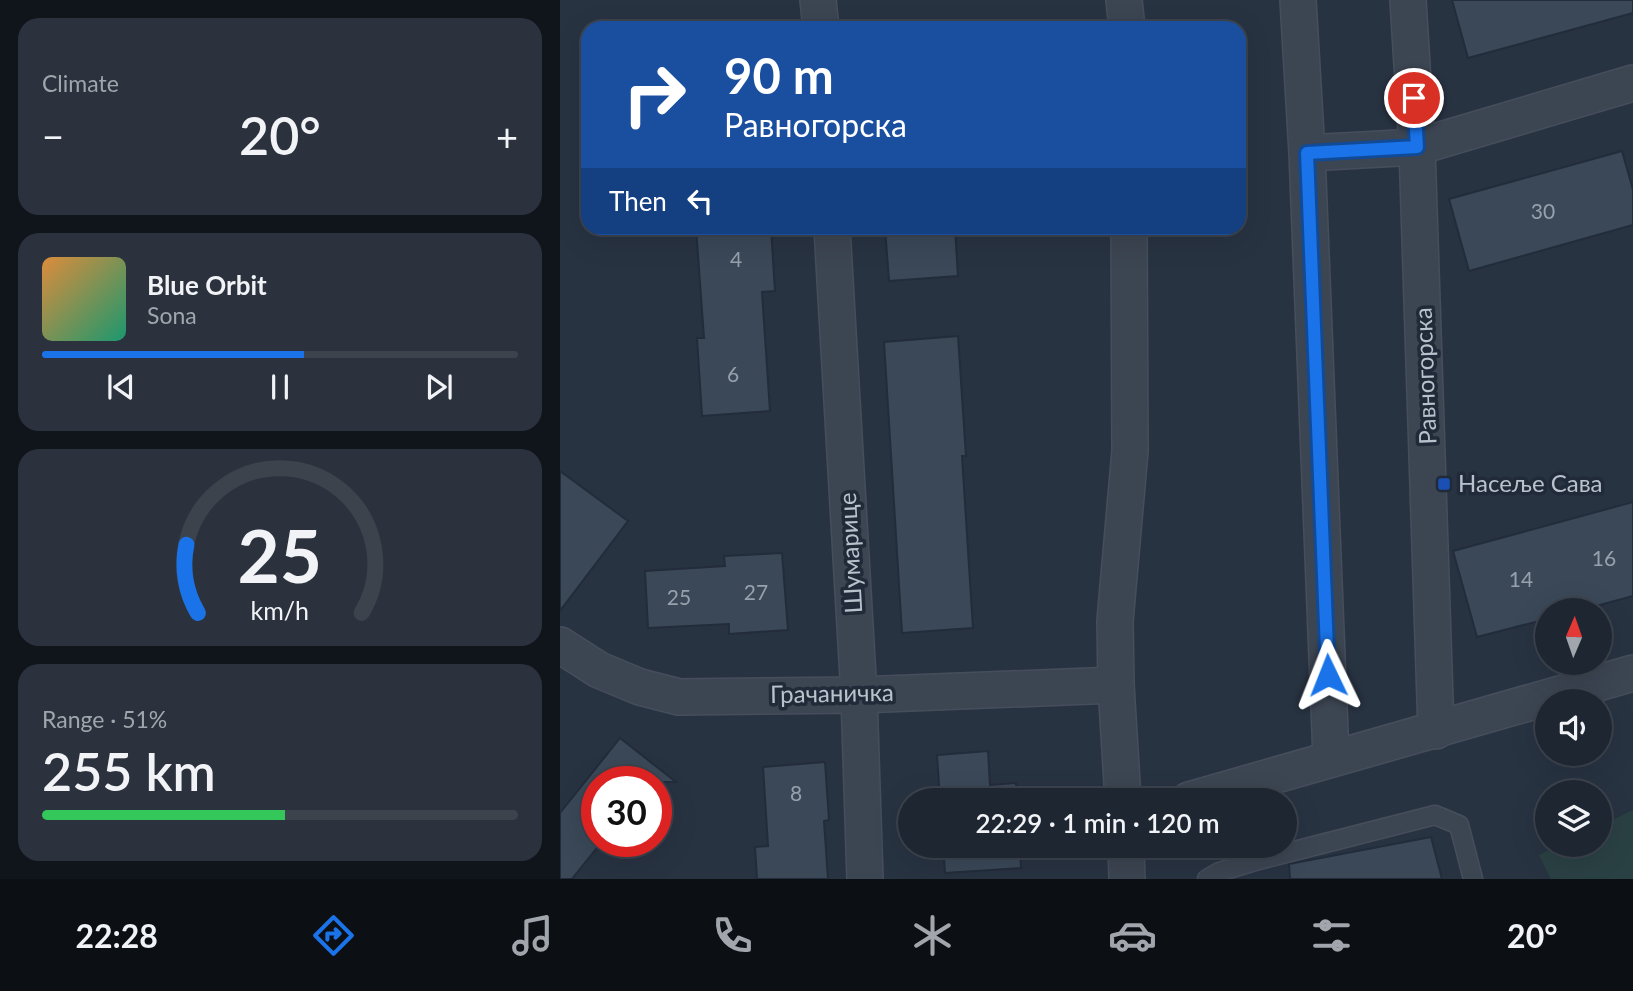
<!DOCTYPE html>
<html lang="en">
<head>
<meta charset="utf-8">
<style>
  :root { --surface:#1e2632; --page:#2b323e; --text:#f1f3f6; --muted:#a1a5ac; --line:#3c434d; --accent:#1a73e8 }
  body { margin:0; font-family:Lato,sans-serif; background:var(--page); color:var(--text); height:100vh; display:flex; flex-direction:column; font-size:26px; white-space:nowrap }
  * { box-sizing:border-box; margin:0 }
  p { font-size:23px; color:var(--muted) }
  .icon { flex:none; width:38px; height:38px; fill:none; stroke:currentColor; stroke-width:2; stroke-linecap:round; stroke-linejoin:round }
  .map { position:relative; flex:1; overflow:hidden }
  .panel { display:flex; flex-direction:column; gap:18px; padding:18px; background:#10151c; width:560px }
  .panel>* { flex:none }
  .hud { position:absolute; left:21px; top:21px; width:665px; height:214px; border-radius:21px; box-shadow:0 7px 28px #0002,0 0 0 2px var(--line); background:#1a4fa0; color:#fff; overflow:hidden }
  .needle { width:46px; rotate:2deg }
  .buttons { position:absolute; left:975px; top:598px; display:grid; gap:14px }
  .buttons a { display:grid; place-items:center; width:77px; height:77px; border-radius:50%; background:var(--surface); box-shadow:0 7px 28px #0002,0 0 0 2px var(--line); font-size:35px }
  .speed { position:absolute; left:21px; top:766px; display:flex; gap:14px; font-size:35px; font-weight:700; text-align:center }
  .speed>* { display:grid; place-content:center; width:91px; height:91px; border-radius:50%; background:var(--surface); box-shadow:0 7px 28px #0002,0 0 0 2px var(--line); line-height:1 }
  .speed .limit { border:10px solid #d22; background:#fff; color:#111 }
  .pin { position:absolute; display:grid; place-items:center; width:60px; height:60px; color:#fff; margin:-30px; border:4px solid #fff; border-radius:50%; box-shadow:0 2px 7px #0007 }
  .me { position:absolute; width:77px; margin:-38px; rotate:358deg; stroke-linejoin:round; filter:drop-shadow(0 0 5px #0008) }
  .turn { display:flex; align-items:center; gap:24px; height:147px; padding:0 28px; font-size:32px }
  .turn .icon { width:91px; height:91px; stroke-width:2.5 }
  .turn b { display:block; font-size:49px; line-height:60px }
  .then { display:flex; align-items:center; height:66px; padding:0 28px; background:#0003; gap:14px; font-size:26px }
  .big { font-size:52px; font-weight:600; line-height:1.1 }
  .panel .card { flex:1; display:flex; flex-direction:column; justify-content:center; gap:10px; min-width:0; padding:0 24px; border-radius:21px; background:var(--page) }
  .panel .dial { align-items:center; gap:0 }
  .dial svg { height:182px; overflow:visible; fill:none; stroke:var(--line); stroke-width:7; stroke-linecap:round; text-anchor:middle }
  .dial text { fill:var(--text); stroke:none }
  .song { display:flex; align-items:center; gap:21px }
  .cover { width:84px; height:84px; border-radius:10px; background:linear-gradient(135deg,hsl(30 70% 55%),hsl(160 70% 35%)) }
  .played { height:7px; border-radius:4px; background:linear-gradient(90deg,var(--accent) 55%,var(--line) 55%) }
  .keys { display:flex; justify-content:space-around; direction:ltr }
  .heat { display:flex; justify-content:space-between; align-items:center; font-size:38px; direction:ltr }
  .charge { height:10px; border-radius:5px; background:linear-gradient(90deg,#34c759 51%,var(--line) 0) }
  .trip { position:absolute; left:338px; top:788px; width:399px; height:70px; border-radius:35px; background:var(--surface); box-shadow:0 7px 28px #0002,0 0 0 2px var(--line); font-weight:600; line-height:70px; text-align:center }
  .menu { display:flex; height:112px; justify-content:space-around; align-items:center; background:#0c0f14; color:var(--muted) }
  .menu .icon { width:49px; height:49px }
  .menu .active { color:var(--accent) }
  .menu b { font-size:32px; color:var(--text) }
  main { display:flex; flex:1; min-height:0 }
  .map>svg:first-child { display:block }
  .green { fill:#2a4143 }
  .building { fill:#3a4858; stroke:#232c3a; stroke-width:2 }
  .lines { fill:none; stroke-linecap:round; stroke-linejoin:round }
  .lane-casing { stroke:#464e5c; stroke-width:21 }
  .street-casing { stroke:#464e5c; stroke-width:38 }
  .lane { stroke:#3c4552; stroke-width:18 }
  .street { stroke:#3c4552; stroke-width:35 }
  .route-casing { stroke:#114b97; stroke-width:18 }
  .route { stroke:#1a73e8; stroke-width:12 }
  .transit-dot { fill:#1a4fb4; stroke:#212a38; stroke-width:2.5 }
  .labels { text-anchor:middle; stroke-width:7; stroke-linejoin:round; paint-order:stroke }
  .number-label { font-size:21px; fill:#97a1ad }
  .street-label { font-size:24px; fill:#b9c1cc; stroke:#212a38 }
  .poi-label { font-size:24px; fill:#b9c1cc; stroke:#212a38; text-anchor:start }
</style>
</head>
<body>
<main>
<section class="panel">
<div class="card"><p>Climate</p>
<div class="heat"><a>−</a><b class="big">20°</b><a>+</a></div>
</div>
<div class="card">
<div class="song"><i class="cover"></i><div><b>Blue Orbit</b><p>Sona</p></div></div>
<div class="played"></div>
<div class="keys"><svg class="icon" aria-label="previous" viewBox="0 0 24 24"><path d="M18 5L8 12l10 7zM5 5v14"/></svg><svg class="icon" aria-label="pause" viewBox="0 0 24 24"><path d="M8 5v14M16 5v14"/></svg><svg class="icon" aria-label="next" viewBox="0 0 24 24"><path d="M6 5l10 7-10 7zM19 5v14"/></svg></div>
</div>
<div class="card dial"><svg viewBox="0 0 100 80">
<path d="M14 69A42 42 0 1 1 86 69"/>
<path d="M14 69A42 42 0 0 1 9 39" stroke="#1a73e8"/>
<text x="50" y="56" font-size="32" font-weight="700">25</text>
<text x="50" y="72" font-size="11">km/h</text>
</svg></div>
<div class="card"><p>Range · 51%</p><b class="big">255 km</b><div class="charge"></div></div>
</section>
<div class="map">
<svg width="1073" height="879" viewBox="0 0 1073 879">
  <rect width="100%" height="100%" fill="#283342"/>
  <polygon class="green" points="1073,810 1073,879 991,879 979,855 999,845 1040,845 1040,826"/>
  <g class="building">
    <polygon points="892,0 1073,0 1073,13 908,58"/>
    <polygon points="1062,151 1073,190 1073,225 909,271 889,199"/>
    <polygon points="136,228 211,228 215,291 202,292 210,411 142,416 137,338 144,338"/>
    <polygon points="325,228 395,228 398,276 329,281"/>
    <polygon points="398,336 406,456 402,456 413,628 342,633 324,342"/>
    <polygon points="0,471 68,521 0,611"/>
    <polygon points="1073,502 1073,596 1018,611 987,611 987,619 917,637 893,551"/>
    <polygon points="222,553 228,630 169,634 169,624 88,628 85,571 165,566 164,556"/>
    <polygon points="60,738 116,782 37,782 37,848 12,879 0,879 0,813"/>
    <polygon points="428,751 430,785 456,783 457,800 380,800 377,755"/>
    <polygon points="265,762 269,820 264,821 268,879 197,879 195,847 208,846 203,767"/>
    <polygon points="871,837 882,879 730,879 729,864"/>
    <polygon points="383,845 460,845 461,868 385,873"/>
  </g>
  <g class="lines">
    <defs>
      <polyline id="lane" points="647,879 659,872 699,860 875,815 899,825 913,879"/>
      <g id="street">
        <polyline points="258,0 261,28"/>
        <polyline points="564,0 567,28"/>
        <polyline points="738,0 747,153 771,758"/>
        <polyline points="848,0 857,147 876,731"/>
        <polyline points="747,153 857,147 1073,83"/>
        <polyline points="272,228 299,695 305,879"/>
        <polyline points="0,645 39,670 80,687 119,697 299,695 556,685"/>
        <polyline points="563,800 556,685 555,621 570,451 569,228"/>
        <polyline points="629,800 1073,673"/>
        <polyline points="566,845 567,879"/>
      </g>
    </defs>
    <use href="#lane" class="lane-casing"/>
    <use href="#street" class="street-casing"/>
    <use href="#lane" class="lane"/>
    <use href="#street" class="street"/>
  </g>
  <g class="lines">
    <defs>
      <polyline id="route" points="768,675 747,153 857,147 854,98"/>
    </defs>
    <use href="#route" class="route-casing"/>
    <use href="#route" class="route"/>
  </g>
  <rect class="transit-dot" x="877" y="477" width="14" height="14" rx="3.5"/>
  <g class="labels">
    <g class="number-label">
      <text x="983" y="219">30</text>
      <text x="176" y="267">4</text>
      <text x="173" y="382">6</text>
      <text x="1044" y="566">16</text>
      <text x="961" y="587">14</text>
      <text x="196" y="600">27</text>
      <text x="119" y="605">25</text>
      <text x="236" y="801">8</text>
    </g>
    <g class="street-label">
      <text transform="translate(866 376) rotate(-92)" y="8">Равногорска</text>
      <text transform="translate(291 553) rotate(-93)" y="8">Шумарице</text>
      <text transform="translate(272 694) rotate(-1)" y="8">Грачаничка</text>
    </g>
    <g class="poi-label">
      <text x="898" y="492">Насеље Сава</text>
    </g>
  </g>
</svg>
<div class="buttons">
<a><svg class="needle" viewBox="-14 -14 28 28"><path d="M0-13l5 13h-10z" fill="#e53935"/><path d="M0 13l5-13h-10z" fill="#a1a5ac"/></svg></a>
<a><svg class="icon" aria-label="sound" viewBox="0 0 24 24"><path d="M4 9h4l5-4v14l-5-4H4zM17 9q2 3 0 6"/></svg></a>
<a><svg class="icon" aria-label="layers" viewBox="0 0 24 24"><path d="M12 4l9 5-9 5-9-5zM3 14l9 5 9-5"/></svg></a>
</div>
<div class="speed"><div class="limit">30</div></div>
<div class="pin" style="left:854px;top:98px;background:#d93025"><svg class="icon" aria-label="arrive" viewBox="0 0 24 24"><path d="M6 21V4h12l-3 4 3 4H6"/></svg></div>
<svg class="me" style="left:768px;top:675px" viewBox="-20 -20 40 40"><path d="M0-17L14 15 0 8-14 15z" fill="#1a73e8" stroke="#fff" stroke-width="4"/></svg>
<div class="trip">22:29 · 1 min · 120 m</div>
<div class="hud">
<div class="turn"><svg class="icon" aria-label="right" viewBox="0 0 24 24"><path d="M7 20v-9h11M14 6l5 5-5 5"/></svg><div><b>90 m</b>Равногорска</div></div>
<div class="then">Then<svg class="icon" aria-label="left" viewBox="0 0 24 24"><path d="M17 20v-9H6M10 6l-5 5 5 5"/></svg></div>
</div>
</div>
</main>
<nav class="menu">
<b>22:28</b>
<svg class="icon active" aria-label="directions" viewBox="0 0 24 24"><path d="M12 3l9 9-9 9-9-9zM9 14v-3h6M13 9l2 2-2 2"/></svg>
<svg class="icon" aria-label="music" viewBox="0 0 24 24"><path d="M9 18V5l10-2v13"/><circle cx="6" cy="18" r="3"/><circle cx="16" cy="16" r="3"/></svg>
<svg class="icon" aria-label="phone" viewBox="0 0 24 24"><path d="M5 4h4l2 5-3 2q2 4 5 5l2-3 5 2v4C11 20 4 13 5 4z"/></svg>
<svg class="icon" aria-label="climate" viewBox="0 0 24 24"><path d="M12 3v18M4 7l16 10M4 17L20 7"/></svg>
<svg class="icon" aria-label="car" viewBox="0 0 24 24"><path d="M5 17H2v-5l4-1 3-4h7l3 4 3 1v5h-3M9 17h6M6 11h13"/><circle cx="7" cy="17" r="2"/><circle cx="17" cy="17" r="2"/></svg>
<svg class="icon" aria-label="filters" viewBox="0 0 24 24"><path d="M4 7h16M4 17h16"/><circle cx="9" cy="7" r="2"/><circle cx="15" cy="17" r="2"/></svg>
<b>20°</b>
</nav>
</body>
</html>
